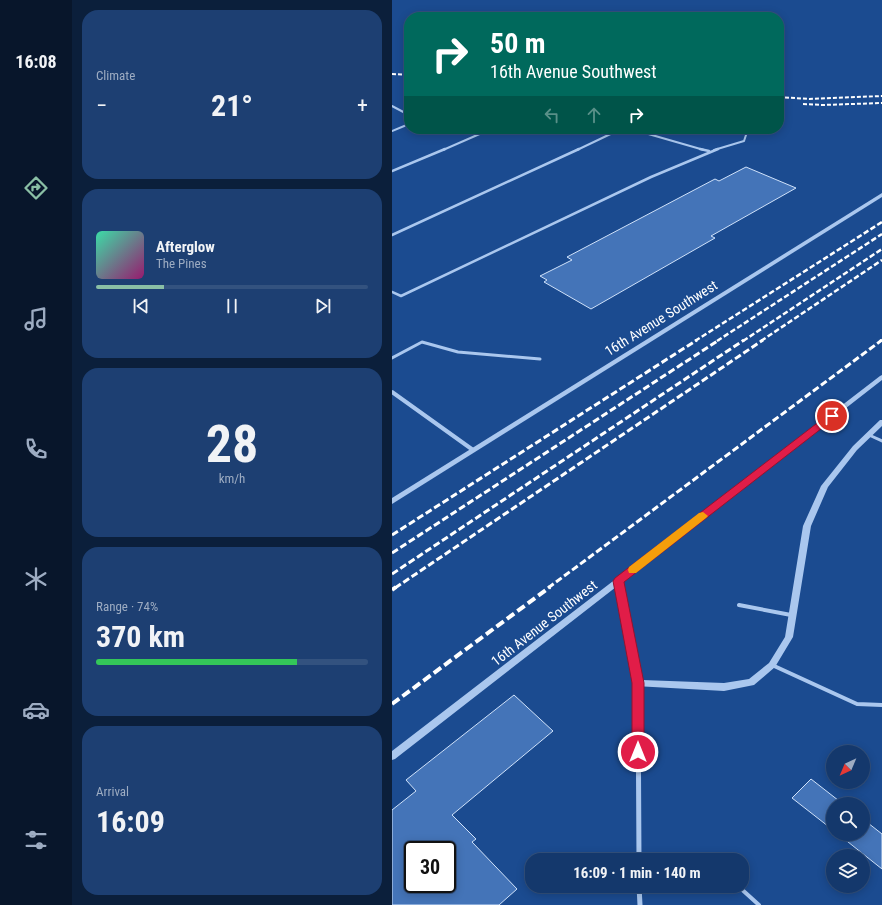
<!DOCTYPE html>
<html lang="en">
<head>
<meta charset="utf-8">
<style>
  :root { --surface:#14386c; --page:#1d3f72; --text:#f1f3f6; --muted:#9dacc2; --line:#33527f; --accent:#8abfa5 }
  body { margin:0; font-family:"Roboto Condensed",sans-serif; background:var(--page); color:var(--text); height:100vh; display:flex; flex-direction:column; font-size:15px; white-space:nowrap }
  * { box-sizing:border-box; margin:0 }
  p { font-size:13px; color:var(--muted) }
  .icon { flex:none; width:22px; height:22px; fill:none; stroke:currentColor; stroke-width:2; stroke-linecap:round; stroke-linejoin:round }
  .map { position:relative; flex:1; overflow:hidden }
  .side { display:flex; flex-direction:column; gap:10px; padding:10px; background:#0b1f3b; width:320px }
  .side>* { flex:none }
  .top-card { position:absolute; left:12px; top:12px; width:380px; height:122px; border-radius:16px; box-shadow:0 2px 10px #0003,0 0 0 1px var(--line); background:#00695c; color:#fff; overflow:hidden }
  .needle { width:26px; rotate:224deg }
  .controls { position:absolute; left:434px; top:745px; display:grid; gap:8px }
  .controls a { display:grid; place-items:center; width:44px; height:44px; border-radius:50%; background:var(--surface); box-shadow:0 2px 10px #0003,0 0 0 1px var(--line); font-size:20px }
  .speed { position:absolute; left:12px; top:841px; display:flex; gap:8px; font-size:20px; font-weight:700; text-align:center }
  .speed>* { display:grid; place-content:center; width:52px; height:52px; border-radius:50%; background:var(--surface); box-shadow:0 2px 10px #0003,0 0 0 1px var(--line); line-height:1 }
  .speed .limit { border:2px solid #111; border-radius:6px; background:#fff; color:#111 }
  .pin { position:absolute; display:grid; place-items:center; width:34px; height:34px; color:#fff; margin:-17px; border:2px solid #fff; border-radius:50%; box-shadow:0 1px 4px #0007 }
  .me { position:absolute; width:44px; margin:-22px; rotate:0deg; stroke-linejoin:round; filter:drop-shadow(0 0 3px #0008) }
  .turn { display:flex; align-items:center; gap:14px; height:84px; padding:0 20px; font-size:18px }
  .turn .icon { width:52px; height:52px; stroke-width:2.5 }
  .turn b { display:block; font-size:28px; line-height:34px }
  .lanes { display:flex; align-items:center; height:38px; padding:0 20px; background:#0003; justify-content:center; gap:20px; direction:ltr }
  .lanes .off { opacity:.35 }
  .big { font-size:30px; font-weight:700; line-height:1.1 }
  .side .tile { flex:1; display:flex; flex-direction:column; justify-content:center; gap:6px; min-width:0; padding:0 14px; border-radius:16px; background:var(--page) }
  .side .dial { align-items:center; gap:0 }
  .dial b { font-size:52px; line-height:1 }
  .song { display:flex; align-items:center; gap:12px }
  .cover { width:48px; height:48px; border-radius:6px; background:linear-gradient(135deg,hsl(160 70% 55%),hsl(320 70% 35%)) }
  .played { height:4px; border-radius:2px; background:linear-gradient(90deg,var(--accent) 25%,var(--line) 25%) }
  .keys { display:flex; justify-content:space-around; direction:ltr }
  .heat { display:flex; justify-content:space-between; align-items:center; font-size:22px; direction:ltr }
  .charge { height:6px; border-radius:3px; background:linear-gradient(90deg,#34c759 74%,var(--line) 0) }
  .trip { position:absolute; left:133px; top:853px; width:224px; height:40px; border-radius:16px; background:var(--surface); box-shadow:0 2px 10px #0003,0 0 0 1px var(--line); font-weight:700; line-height:40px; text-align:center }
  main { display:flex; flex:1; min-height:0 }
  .tab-bar { display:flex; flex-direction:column; width:72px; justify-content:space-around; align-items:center; background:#08162b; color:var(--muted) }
  .tab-bar .icon { width:28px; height:28px }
  .tab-bar .on { color:var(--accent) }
  .tab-bar b { font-size:18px; color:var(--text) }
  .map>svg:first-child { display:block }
  .building { fill:#4474b8; stroke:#d0e2fa; fill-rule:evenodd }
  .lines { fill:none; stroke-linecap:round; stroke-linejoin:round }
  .service-far3 { stroke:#aac7ee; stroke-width:2 }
  .service-far2 { stroke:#aac7ee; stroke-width:2.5 }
  .service-far1 { stroke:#aac7ee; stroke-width:3 }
  .service { stroke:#aac7ee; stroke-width:4 }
  .minor-far1 { stroke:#aac7ee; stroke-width:4 }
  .minor { stroke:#aac7ee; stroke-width:5 }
  .tertiary { fill:#aac7ee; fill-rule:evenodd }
  .rail-far3 { stroke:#fff; stroke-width:2; stroke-dasharray:4 2; stroke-linecap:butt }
  .rail-far2 { stroke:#fff; stroke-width:2.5; stroke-dasharray:5.5 2.5; stroke-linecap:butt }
  .rail-far1 { stroke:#fff; stroke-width:3; stroke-dasharray:7 3; stroke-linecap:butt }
  .rail { stroke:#fff; stroke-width:4; stroke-dasharray:9 4; stroke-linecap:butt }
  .route { fill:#e11d48; stroke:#92132f }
  .slow { fill:#f59e0b }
  .labels { text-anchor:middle; stroke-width:3; stroke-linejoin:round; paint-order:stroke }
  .street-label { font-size:14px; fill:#fff; stroke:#1b4b90 }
</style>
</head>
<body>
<main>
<nav class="tab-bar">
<b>16:08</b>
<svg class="icon on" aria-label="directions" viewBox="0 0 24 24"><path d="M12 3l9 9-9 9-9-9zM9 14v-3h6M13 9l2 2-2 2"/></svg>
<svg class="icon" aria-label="music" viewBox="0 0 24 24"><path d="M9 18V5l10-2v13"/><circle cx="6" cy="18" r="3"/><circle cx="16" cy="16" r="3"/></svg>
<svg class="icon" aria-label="phone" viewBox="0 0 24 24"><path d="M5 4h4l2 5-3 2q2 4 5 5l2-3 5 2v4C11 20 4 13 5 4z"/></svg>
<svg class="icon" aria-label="climate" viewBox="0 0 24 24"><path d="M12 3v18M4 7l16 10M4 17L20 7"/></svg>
<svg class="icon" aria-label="car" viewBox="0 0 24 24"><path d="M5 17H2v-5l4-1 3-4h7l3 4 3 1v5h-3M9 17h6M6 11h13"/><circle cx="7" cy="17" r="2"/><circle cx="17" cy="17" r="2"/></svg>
<svg class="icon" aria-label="filters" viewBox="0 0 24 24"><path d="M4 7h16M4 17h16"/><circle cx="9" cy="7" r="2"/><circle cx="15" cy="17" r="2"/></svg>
</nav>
<section class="side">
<div class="tile"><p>Climate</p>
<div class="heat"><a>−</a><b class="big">21°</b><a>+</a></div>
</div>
<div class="tile">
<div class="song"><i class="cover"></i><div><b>Afterglow</b><p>The Pines</p></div></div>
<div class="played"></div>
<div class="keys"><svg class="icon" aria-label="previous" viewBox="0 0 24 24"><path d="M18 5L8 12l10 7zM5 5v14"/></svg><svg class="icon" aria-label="pause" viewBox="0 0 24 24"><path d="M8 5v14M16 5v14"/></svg><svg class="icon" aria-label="next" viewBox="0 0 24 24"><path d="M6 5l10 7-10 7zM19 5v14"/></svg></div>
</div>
<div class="tile dial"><b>28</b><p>km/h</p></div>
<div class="tile"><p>Range · 74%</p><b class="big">370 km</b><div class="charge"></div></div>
<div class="tile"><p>Arrival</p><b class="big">16:09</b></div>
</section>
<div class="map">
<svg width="490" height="905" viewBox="0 0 490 905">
  <rect width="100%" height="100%" fill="#1b4b90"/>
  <g class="building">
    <polygon points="354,167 404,188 319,236 323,238 199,309 152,282 155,280 148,276 180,260 175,257 323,179 327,181"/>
    <path d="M122,695l39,36 -101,84 24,24 -4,3 45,47 -18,16h-107v-95l24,-19 -10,-11zM21,850h34v34h-34z"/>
    <polygon points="419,779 451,804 441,804 441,830 400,798"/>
    <polygon points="471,819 490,834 490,869 446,834 471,834"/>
  </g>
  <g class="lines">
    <g class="service-far3">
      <polyline points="0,106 17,115"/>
      <polyline points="239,129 312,150"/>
      <polyline points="0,131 17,124"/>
      <polyline points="51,150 99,129"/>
      <polyline points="185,150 229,129"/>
      <polyline points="322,150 352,141 356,129"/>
    </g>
    <g class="service-far2">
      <polyline points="308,149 317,151"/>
      <polyline points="0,171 53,149"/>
      <polyline points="0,235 187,149"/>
      <polyline points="0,292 9,296 259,177 326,149"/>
    </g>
    <g class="service-far1">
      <polyline points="0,358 30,342 66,352 148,359"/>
      <polyline points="477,435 490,441"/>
    </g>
    <g class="service">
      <polyline points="347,605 399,615"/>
      <polyline points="380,665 465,704 490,705"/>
      <polyline points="346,886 367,905"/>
    </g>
    <polyline class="minor-far1" points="0,392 81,450"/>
    <g class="minor">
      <polyline points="246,683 247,860"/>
      <polyline points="247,886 248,905"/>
    </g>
    <g class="tertiary">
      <polygon points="490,193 490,197 0,504 0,498"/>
      <polygon points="490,375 490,380 231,582 250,680 332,683 357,679 377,663 393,637 411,526 429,486 461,446 488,420 490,420 490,426 465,450 436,487 419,526 401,637 383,667 362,685 332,691 243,686 224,587 3,759 0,760 0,751 488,376"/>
    </g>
    <g class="rail-far3">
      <polyline points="0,74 17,75"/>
      <polyline points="387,97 417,99 490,96"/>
      <polyline points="411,104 431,105 490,103"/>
    </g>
    <g class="rail-far2">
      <polyline points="303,341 490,222"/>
      <polyline points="325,341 490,234"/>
      <polyline points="351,341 490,249"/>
      <polyline points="369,341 490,260"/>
      <polyline points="488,341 490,340"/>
    </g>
    <g class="rail-far1">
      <polyline points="0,535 305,340"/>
      <polyline points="0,553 327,340"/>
      <polyline points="0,574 352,340"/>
      <polyline points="3,588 371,340"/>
      <polyline points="156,588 490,340"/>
    </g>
    <g class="rail">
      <polyline points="0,590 4,587"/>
      <polyline points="0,704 158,587"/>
    </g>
  </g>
  <polygon class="route" points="440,413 443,414 444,416 443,418 232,582 252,683 252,752 250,756 246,758 242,756 240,752 240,683 221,581 223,578 437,414"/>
  <polygon class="slow" points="311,512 316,516 314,518 244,573 237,573 236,570 237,567 307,513"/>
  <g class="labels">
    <g class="street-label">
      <text transform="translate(269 318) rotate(-32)" y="5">16th Avenue Southwest</text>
      <text transform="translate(152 623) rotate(-38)" y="5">16th Avenue Southwest</text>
    </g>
  </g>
</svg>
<div class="controls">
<a><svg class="needle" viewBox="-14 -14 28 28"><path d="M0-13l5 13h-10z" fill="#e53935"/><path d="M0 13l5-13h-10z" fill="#9dacc2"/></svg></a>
<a><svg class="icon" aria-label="search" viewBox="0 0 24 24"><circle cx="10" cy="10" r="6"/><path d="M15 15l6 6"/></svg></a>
<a><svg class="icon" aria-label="layers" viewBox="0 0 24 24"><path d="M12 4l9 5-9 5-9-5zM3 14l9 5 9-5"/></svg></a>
</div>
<div class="speed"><div class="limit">30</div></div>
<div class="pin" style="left:440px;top:416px;background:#d93025"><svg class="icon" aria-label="arrive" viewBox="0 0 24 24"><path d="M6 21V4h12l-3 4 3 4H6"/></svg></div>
<svg class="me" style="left:246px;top:752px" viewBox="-20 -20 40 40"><circle r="17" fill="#e11d48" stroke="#fff" stroke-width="3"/><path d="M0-11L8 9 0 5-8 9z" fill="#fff"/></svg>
<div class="trip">16:09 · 1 min · 140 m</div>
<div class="top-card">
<div class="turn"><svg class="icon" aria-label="right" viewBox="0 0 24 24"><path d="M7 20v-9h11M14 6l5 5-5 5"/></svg><div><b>50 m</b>16th Avenue Southwest</div></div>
<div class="lanes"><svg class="icon off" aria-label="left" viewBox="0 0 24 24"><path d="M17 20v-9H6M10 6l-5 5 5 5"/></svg><svg class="icon off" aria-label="ahead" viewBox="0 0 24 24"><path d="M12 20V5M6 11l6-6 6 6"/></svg><svg class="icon" aria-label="right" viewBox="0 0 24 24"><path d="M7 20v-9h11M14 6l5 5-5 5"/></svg></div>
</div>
</div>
</main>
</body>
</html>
